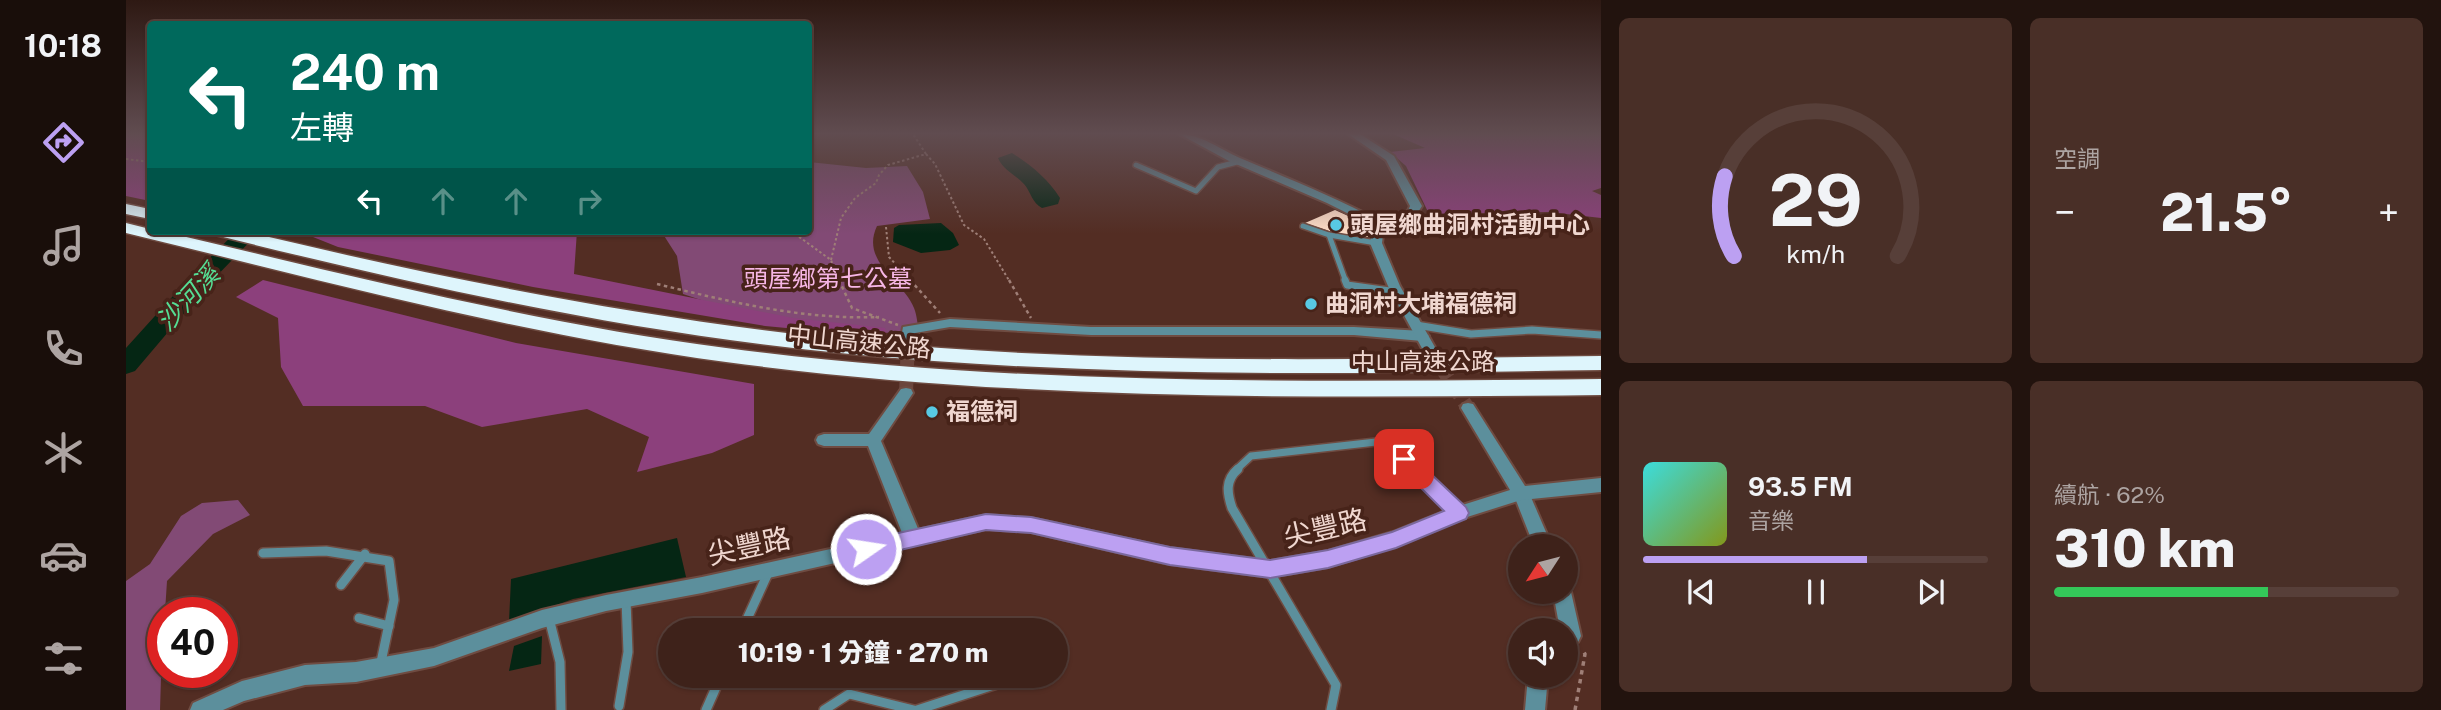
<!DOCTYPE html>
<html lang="zh-TW">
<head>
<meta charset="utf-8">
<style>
  :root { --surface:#3e221a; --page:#492f27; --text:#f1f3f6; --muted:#ada4a2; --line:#573f39; --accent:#bca0f2 }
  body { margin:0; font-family:"Public Sans","Noto Sans TC",sans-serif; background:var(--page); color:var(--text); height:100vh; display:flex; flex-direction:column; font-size:26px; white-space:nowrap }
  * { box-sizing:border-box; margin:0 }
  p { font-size:23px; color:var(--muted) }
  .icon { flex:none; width:38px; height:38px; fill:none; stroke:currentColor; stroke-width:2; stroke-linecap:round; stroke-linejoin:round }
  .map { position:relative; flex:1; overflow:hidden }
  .panel { display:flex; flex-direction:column; gap:18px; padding:18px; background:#22130e; width:840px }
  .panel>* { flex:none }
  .top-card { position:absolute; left:21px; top:21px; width:665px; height:214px; border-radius:7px; box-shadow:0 2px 5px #0004,0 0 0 2px var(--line); background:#00695c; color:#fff; overflow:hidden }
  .needle { width:46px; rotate:234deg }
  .buttons { position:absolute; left:1382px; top:534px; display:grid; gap:14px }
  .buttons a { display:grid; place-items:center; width:70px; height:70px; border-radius:50%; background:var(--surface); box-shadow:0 2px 5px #0004,0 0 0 2px var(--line); font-size:35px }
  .speed { position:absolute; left:21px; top:597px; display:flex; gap:14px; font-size:35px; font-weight:700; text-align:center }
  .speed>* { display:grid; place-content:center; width:91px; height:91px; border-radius:50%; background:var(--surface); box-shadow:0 2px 5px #0004,0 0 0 2px var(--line); line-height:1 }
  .speed .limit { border:10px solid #d22; background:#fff; color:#111 }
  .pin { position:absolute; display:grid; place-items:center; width:60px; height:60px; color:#fff; margin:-30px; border-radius:14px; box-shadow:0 4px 10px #0006 }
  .me { position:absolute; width:77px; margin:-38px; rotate:77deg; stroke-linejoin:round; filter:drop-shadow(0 0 5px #0008) }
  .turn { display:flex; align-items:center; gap:24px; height:147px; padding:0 28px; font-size:32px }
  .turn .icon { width:91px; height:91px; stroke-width:2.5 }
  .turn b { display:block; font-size:49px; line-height:60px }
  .lanes { display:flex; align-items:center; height:66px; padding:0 28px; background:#0003; justify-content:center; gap:35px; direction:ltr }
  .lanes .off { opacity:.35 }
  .big { font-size:52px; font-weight:800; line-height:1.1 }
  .panel .card { flex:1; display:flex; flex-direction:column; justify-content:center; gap:10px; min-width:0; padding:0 24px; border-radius:10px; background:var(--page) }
  .panel .dial { align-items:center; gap:0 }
  .dial svg { height:182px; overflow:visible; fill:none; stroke:var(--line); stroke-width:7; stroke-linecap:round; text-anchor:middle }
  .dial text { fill:var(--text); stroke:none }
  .song { display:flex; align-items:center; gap:21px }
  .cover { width:84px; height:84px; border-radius:10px; background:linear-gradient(135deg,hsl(180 70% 55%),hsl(70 70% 35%)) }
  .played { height:7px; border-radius:4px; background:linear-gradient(90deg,var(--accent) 65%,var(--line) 65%) }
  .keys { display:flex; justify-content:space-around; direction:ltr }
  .heat { display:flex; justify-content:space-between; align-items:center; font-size:38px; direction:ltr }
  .charge { height:10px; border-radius:5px; background:linear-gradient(90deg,#34c759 62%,var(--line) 0) }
  .panel .tiles { flex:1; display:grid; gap:18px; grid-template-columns:repeat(2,1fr) }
  .trip { position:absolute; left:532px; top:618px; width:410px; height:70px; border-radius:35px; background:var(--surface); box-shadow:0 2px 5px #0004,0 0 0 2px var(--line); font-weight:800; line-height:70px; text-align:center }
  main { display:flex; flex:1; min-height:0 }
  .menu { display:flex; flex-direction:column; width:126px; justify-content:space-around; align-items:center; background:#190e0a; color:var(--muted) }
  .menu .icon { width:49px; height:49px }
  .menu .on { color:var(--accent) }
  .menu b { font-size:32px; color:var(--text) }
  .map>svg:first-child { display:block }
  .green { fill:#824a75 }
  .forest { fill:#8c407c }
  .water { fill:#052614 }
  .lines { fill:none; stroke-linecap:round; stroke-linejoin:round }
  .river { fill:#052614; fill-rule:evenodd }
  .building { fill:#ffdec8 }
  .minor-tunnel { stroke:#6b463d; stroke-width:14; stroke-dasharray:14 7; stroke-linecap:butt }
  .tertiary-tunnel { stroke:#6b463d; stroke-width:14; stroke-dasharray:14 7; stroke-linecap:butt }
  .service-far2-casing { stroke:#6f4c42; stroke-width:8 }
  .service-far1-casing { stroke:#6f4c42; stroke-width:10 }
  .service-casing { stroke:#6f4c42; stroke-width:12 }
  .minor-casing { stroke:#6f4c42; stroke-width:4 }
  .tertiary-casing { stroke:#6f4c42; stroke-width:4 }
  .motorway-casing { stroke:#6f4c42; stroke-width:3 }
  .path-far2 { stroke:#9f7f77; stroke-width:2; stroke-dasharray:2.5 2.5; stroke-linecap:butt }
  .path-far1 { stroke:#9f7f77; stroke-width:2.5; stroke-dasharray:3.5 3.5; stroke-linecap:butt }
  .path { stroke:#9f7f77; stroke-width:3.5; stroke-dasharray:4.5 4.5; stroke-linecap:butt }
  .service-far2 { stroke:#5c8f9c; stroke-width:5 }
  .service-far1 { stroke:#5c8f9c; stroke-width:7 }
  .service { stroke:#5c8f9c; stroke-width:9 }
  .minor { fill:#5c8f9c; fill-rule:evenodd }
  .tertiary { fill:#5c8f9c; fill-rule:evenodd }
  .motorway { fill:#def5fc; fill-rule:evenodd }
  .route { fill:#bca0f2; stroke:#7a689d; stroke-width:2 }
  .poi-dot { fill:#58c9e3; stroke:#472319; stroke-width:2.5 }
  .labels { text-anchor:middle; stroke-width:7; stroke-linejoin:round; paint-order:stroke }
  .poi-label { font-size:24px; font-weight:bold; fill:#f0d7d0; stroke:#472319; text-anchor:start }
  .park-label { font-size:24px; fill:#f6b6e5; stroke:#472319 }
  .street-label { font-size:24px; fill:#f0d7d0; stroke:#472319 }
  .water-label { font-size:26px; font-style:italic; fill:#55de94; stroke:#472319 }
  .near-street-label { font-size:28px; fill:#f0d7d0; stroke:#472319 }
</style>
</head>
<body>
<main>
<nav class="menu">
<b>10:18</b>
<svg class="icon on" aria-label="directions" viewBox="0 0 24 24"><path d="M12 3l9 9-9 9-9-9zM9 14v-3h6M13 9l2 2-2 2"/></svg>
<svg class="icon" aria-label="music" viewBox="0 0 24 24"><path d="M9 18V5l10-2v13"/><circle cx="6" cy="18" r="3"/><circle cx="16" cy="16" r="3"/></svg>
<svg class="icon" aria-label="phone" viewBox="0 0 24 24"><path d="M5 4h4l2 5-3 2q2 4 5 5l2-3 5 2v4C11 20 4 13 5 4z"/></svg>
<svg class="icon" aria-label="climate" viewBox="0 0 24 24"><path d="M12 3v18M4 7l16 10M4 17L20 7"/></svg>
<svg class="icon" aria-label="car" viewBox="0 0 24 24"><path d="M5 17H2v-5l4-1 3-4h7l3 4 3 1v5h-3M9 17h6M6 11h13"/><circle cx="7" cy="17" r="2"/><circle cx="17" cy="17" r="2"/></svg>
<svg class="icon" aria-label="filters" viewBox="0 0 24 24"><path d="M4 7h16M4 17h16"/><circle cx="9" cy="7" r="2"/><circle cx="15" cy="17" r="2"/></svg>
</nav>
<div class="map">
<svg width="1475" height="710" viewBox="0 0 1475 710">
  <rect width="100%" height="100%" fill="#532d23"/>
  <g class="green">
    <path d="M683,162l57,6 41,-2 16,26 7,27 -53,7c-17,36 26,54 37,82 3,7 3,15 5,22l-58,5 -142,-29 -36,-12 -6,-38 -16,-25h147z"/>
    <polygon points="112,500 124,515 87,534 41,581 39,612 37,612 34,710 0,710 0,581 24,564 55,516 76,503"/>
  </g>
  <g class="forest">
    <polygon points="0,134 24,134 24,201 0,196"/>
    <polygon points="1267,134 1475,134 1475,188 1466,191 1475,195 1475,218 1423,212 1303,214 1280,166 1264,152 1299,148"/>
    <polygon points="172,231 451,231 448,274 667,318 759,328 760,333 735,335 639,326 407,287 212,247"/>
    <polygon points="137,280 390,343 628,384 628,435 586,453 511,472 523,437 461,409 356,427 299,406 177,406 155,367 152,318 110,297"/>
  </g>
  <g class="water">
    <path d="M886,153c19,12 36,26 48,45l-2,6 -16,4c-10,-5 -11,-16 -18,-24 -8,-9 -21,-14 -26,-26z"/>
    <polygon points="815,223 827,233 833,245 824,250 795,253 767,242 768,228 773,225"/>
    <polygon points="551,538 560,577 447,599 383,622 385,579"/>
    <polygon points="416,636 415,664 383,671 388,646"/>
  </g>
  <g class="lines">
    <polygon class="river" points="111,231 134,231 82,285 9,371 0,374 0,348 66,275"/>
  </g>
  <polygon class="building" points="1209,210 1231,220 1238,226 1242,237 1209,233 1179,223"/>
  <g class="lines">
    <polyline class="minor-tunnel" points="780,393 782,340"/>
    <polyline class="tertiary-tunnel" points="1303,349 1342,408"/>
    <defs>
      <g id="service-far2">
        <polyline points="1010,165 1070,191 1092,167 1111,162"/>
        <polyline points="1177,226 1203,235 1250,243"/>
        <polyline points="1203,235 1220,282"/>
      </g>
      <g id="service-far1">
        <polyline points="1219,280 1221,285 1271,292"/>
        <polyline points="1290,325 1345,334 1406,330 1475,335"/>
        <polyline points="1110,470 1125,456 1259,441 1289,470"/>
      </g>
      <g id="service">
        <path d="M1112,469c-13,11 -11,24 -6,39l104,177 -5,25"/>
        <polyline points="1287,469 1333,513"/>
        <polyline points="137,553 200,551 263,561 268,600 254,667"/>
        <polyline points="215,585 239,554"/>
        <polyline points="233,618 263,626"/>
        <polyline points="423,618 434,662 435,710"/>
        <polyline points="616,630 643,571"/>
        <polyline points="493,706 502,652 500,600"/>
        <polyline points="580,710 595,676"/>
        <polyline points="698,710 723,694 788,710"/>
        <polyline points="791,710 874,683"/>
      </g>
      <g id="minor">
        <polygon points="824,319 965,327 1228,327 1296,331 1303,336 1296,341 1228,335 965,335 824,327 789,333 787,341 782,343 775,338 777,327"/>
        <polygon points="780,388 785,389 787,393 755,441 796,538 793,543 787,545 781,543 778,538 742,446 698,446 692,444 690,440 692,436 698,434 743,434 775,389"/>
        <polygon points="1395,486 1401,488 1426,546 1408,546 1387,493 1389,488"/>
        <polygon points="1440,585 1445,592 1455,636 1452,642 1440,649 1440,630 1434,630 1427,592 1440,592"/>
        <polygon points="1402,676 1422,676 1419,710 1399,710"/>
      </g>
      <g id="tertiary">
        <path d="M1053,134c21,0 41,15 61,24 47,20 95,39 140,63l27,-8 3,-7 -24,-46 -38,-26h12l34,22 28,50 -7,11 -31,10 -2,16 18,43 36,63 -2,3h-10l-36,-66 -18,-43 3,-17 -46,-23 -98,-42z"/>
        <polygon points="1342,403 1347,404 1399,486 1475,478 1475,492 1395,500 1338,518 1270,546 1202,567 1144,577 1043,564 905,532 860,529 576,593 480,611 416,628 308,666 230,682 179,685 118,701 97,710 64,710 67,703 116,681 179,665 230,662 308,648 416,610 480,595 576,577 860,515 905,518 1043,548 1144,561 1202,551 1267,532 1327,508 1384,490 1335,408 1337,404"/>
      </g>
      <g id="motorway">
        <polygon points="0,204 24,209 24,219 0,214"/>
        <path d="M0,223l24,6v2h11c187,44 374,92 565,117 290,38 583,34 875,31v16c-292,3 -585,6 -875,-33 -203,-27 -401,-81 -600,-129z"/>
        <path d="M86,231h31c230,55 462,100 698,117 219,16 440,11 660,8v14c-251,4 -501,8 -751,-16 -215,-20 -426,-67 -635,-119z"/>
      </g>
    </defs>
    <use href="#service-far2" class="service-far2-casing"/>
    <use href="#service-far1" class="service-far1-casing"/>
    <use href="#service" class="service-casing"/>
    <use href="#minor" class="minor-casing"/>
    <use href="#tertiary" class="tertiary-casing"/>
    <use href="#motorway" class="motorway-casing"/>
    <g class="path-far2">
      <polyline points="800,154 809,164 838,225 858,239 884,282"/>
      <polyline points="0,159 24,162"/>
      <polyline points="760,227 763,257 786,282"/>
      <polyline points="665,231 705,260 713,282"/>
      <polyline points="705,260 715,218 729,198 750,183 753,175 762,165 800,154 787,134"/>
    </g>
    <g class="path-far1">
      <polyline points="713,280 726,308 772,325"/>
      <polyline points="784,280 814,313"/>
      <polyline points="883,280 905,318"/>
      <path d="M531,284c74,18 146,36 222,33"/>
    </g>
    <polyline class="path" points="1449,710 1459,654 1456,649"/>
    <use href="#service-far2" class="service-far2"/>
    <use href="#service-far1" class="service-far1"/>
    <use href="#service" class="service"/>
    <use href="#minor" class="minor"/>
    <use href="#tertiary" class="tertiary"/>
    <use href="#motorway" class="motorway"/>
  </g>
  <linearGradient id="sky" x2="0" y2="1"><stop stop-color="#2e1913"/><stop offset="0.57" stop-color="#604c50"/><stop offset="1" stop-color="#604c50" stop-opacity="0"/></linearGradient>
  <rect width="1475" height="234" fill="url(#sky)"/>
  <polygon class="route" points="1278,452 1284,454 1340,507 1343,513 1340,519 1270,548 1202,568 1144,578 1044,565 905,533 860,530 740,558 732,555 730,549 732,543 740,540 860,514 905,517 1044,547 1144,560 1202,550 1266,532 1318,511 1271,464 1269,459 1271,454"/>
  <g class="poi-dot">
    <circle cx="1210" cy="225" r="7"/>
    <circle cx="1185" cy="304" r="7"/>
    <circle cx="806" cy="412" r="7"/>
  </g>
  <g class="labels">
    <g class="poi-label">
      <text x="1224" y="233">頭屋鄉曲洞村活動中心</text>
      <text x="1199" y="312">曲洞村大埔福德祠</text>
      <text x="820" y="420">福德祠</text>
    </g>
    <g class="park-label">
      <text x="702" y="287">頭屋鄉第七公墓</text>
    </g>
    <g class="street-label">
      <text transform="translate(733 342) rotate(6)" y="8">中山高速公路</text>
      <text x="1297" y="370">中山高速公路</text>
    </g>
    <g class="water-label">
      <text transform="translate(62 298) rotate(-47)" y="9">沙河溪</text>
    </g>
    <g class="near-street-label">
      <text transform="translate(1199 528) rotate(-13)" y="10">尖豐路</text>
      <text transform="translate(623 546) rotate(-12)" y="10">尖豐路</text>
    </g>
  </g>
</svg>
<div class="buttons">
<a><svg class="needle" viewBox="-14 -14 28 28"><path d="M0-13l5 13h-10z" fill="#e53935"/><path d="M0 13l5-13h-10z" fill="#ada4a2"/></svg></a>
<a><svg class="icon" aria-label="sound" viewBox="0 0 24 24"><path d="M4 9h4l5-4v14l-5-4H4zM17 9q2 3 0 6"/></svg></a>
</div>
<div class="speed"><div class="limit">40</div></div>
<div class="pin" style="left:1278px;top:459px;background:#d93025"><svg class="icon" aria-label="arrive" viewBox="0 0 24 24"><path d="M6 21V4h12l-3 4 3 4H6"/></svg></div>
<svg class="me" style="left:740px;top:549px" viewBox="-20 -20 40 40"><circle r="17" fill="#bca0f2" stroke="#fff" stroke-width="3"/><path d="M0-11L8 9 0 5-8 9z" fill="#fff"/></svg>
<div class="trip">10:19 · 1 分鐘 · 270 m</div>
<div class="top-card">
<div class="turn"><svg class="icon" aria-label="left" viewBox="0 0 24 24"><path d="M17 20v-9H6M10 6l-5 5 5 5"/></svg><div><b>240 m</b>左轉</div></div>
<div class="lanes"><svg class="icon" aria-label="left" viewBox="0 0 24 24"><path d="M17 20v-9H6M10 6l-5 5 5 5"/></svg><svg class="icon off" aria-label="ahead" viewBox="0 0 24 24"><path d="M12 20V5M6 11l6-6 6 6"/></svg><svg class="icon off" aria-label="ahead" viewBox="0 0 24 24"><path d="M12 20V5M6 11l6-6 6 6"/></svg><svg class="icon off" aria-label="right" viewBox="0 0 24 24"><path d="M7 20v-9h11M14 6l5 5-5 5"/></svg></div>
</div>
</div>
<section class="panel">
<div class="tiles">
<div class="card dial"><svg viewBox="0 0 100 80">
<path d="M14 69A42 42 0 1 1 86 69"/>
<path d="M14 69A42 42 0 0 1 10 34" stroke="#bca0f2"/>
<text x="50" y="56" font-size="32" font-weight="700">29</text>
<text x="50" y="72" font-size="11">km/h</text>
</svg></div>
<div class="card"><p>空調</p>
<div class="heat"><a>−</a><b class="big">21.5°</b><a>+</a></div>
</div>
<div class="card">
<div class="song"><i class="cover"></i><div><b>93.5 FM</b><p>音樂</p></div></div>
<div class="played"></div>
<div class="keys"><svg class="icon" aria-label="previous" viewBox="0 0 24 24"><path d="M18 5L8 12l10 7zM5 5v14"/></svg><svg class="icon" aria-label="pause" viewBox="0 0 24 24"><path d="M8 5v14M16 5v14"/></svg><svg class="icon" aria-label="next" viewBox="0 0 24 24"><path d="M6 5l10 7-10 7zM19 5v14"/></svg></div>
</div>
<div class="card"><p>續航 · 62%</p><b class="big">310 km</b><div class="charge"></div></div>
</div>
</section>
</main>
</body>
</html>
